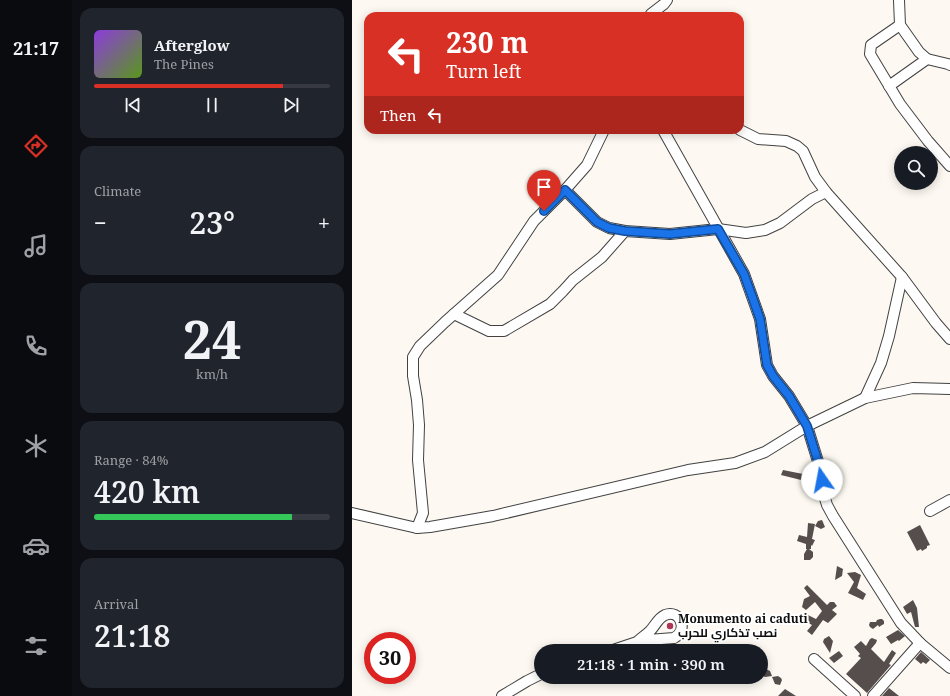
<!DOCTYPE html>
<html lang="en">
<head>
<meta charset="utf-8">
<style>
  :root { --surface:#171b24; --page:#20242c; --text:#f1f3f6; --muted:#9ea1a6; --line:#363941; --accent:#d93025 }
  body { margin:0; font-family:"Noto Serif",Cairo,serif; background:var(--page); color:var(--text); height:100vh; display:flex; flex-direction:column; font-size:15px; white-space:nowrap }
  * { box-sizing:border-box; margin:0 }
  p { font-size:13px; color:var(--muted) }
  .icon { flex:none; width:22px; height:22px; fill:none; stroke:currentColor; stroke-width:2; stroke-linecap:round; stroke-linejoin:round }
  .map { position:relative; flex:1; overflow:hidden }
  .side { display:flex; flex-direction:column; gap:8px; padding:8px; background:#0d0f14; width:280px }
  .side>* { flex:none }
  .top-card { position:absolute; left:12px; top:12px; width:380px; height:122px; border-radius:12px; box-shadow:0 2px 10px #0003; background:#d93025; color:#fff; overflow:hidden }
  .tools { position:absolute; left:542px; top:146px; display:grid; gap:8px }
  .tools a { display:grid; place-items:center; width:44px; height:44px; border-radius:50%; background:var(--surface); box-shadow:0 2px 10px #0003; font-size:20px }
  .speed { position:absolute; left:12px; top:632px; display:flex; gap:8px; font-size:20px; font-weight:700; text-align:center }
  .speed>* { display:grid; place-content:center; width:52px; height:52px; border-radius:50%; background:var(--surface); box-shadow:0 2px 10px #0003; line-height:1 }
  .speed .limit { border:6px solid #d22; background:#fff; color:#111 }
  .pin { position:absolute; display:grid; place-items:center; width:34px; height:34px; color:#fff; margin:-41px -17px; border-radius:50% 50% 50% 0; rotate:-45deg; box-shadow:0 0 4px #0007 }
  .pin .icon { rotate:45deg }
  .me { position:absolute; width:44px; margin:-22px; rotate:348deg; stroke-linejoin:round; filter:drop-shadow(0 0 3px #0008) }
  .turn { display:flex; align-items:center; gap:14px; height:84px; padding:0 16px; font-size:18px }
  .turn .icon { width:52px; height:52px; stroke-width:2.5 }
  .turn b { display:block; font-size:28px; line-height:34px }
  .then { display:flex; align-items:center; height:38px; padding:0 16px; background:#0003; gap:8px; font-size:15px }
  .big { font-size:30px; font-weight:600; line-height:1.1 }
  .side .card { flex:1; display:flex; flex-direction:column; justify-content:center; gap:6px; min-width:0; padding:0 14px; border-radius:12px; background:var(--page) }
  .side .dial { align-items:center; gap:0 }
  .dial b { font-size:52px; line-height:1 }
  .song { display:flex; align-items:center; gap:12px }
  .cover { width:48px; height:48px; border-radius:6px; background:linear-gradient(135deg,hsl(270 70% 55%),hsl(90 70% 35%)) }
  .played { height:4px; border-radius:2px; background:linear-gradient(90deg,var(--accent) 80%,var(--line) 80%) }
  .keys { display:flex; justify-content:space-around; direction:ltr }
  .heat { display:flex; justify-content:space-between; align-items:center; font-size:22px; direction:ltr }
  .charge { height:6px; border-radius:3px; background:linear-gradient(90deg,#34c759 84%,var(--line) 0) }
  .trip { position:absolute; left:182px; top:644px; width:234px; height:40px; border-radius:20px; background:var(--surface); box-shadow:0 2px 10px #0003; font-weight:600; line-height:40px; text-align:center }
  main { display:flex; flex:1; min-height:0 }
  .dock { display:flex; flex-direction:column; width:72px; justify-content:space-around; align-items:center; background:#090b0e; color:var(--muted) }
  .dock .icon { width:28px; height:28px }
  .dock .current { color:var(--accent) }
  .dock b { font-size:18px; color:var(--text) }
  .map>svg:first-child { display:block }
  .building { fill:#564e4c }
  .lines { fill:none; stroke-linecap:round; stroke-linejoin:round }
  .minor-casing { stroke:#424242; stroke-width:12 }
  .minor { stroke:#fff; stroke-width:10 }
  .route-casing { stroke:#114b97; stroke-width:10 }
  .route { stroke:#1a73e8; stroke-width:7 }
  .poi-dot { fill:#af3654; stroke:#fff; stroke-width:1.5 }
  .labels { text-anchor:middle; stroke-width:4; stroke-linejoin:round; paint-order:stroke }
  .poi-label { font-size:12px; font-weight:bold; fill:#0f0f0f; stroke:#fff; text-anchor:start }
</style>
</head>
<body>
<main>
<nav class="dock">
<b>21:17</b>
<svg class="icon current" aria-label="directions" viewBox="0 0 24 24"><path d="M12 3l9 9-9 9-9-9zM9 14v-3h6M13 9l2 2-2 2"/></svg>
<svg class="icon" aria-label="music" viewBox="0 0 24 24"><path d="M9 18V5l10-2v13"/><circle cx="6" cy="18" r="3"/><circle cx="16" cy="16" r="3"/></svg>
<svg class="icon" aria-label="phone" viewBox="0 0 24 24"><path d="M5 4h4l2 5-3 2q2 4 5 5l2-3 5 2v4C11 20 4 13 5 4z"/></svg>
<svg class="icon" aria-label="climate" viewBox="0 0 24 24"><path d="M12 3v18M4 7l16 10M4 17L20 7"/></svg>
<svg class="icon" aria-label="car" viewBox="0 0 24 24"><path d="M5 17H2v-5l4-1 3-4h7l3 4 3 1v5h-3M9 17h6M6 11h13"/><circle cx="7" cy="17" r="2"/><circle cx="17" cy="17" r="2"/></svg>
<svg class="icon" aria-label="filters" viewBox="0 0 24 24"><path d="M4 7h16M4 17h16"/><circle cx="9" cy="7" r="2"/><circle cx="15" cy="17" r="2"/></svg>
</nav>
<section class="side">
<div class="card">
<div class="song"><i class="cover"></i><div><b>Afterglow</b><p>The Pines</p></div></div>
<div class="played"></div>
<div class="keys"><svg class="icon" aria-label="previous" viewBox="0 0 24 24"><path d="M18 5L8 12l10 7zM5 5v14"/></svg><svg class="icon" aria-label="pause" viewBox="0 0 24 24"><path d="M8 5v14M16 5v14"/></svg><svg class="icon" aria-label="next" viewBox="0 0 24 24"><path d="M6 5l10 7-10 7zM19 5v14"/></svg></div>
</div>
<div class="card"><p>Climate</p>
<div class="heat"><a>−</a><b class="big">23°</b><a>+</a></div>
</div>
<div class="card dial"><b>24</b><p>km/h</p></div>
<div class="card"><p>Range · 84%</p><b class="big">420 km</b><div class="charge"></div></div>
<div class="card"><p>Arrival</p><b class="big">21:18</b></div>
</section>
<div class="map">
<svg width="598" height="696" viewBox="0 0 598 696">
  <rect width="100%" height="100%" fill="#fdf9f2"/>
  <g class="building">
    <polygon points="431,470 451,474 449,480 429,475"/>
    <polygon points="470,520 473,527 469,529 463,526 466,521"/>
    <polygon points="456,523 463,524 460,539 463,540 460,546 459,545 459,549 457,549 461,552 461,557 458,560 452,560 452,554 455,549 454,549 454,544 445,541 447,535 455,537"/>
    <polygon points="568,525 578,545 575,546 575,548 570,551 569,549 565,551 555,532"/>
    <polygon points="485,566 491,569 490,576 483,580"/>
    <polygon points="503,572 509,575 505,588 514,594 511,600 496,593 502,582 495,573"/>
    <polygon points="455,585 475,605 478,602 482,602 485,606 480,610 485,614 476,623 471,620 460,635 455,631 460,625 449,619 452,613 464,619 470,611 463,602 454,610 450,607 452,599 458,596 452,588"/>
    <polygon points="561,600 565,608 567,627 563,627 559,612 555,614 551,607"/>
    <polygon points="528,619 530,619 532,621 532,624 530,625 527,627 526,625 521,629 518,627 517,625 518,622 524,622 525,620"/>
    <polygon points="546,630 553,636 547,641 546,640 539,644 534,637"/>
    <polygon points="477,636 481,641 478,653 471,642 472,639"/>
    <polygon points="520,638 525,640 524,643 519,649 532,662 540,650 544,653 537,664 539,665 515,693 494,674 509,658 506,656 508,654 502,647 509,641 514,646 518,639"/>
    <polygon points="487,651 491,656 482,663 477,658"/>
    <polygon points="569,652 578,660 574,664 571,662 569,664 563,659"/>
    <polygon points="414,669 418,671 420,676 413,677 411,676 410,672 411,670"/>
    <polygon points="426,676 429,678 430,680 428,685 423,684 420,677"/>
    <polygon points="537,688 547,696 530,696"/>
    <polygon points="433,689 444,696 426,696"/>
  </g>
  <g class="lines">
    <defs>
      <g id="minor">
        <polyline points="547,0 548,25 567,52 575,59 596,64 598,65"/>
        <polyline points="298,16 299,14 312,4 315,0"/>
        <polyline points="548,25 519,45 518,54 548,104 576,141 598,166"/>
        <polyline points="537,86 575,59"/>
        <polyline points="311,130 392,274 408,319 415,365 421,376 437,396 455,426 468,468 471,492 475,505 481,516 549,623 568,643 598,668"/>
        <polyline points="388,130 406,139 434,141 445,146 451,151 463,177 474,192 550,277 584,323 598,339"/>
        <polyline points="213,190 245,222 257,228 273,231 318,234 366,229 394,233 413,230 428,223 460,199 474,192"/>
        <polyline points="102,314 137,331 152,331 198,304 211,291 221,280 250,257 273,231"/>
        <polyline points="513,398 529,363 537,336 550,277"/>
        <polyline points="578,511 598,500"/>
        <polyline points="0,513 65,528 78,527 141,516 336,470 383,463 413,452 455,426 513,398 561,388 598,389"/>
        <polyline points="65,528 71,513 66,460 67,425 65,400 61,376 61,357 68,346 93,322 146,275 182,221 213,190 235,165 252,130"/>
        <path d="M258,651l27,-9 11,-2 26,-2c15,-8 6,-29 -9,-23 -7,3 -10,11 -15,16 -4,4 -9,7 -13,11"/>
        <polyline points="462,659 503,696"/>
        <polyline points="150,696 175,681 189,674"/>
        <polyline points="521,696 568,643"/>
      </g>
    </defs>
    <use href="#minor" class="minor-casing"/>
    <use href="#minor" class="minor"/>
  </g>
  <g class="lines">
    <defs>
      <polyline id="route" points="192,211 213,190 245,222 257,228 273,231 318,234 366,229 392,274 401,299 408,319 415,365 421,376 437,396 455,426 468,468 470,480"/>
    </defs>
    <use href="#route" class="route-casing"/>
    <use href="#route" class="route"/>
  </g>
  <circle class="poi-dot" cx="318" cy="626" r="4"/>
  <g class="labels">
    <g class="poi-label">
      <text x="326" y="623">Monumento ai caduti<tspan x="326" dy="14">نصب تذكاري للحرب</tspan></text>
    </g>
  </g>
</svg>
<div class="tools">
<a><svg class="icon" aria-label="search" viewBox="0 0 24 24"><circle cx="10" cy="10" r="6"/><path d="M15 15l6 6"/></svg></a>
</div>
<div class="speed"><div class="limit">30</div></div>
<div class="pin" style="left:192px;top:211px;background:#d93025"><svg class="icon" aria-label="arrive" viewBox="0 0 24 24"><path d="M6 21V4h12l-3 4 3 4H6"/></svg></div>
<svg class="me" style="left:470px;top:480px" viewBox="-20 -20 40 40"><circle r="19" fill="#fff"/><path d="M0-13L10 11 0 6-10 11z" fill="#1a73e8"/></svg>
<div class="trip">21:18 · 1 min · 390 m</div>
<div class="top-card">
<div class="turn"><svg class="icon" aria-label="left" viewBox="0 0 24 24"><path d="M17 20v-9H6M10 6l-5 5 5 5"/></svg><div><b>230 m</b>Turn left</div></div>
<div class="then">Then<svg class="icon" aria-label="left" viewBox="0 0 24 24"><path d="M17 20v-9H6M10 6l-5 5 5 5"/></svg></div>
</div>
</div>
</main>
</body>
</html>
